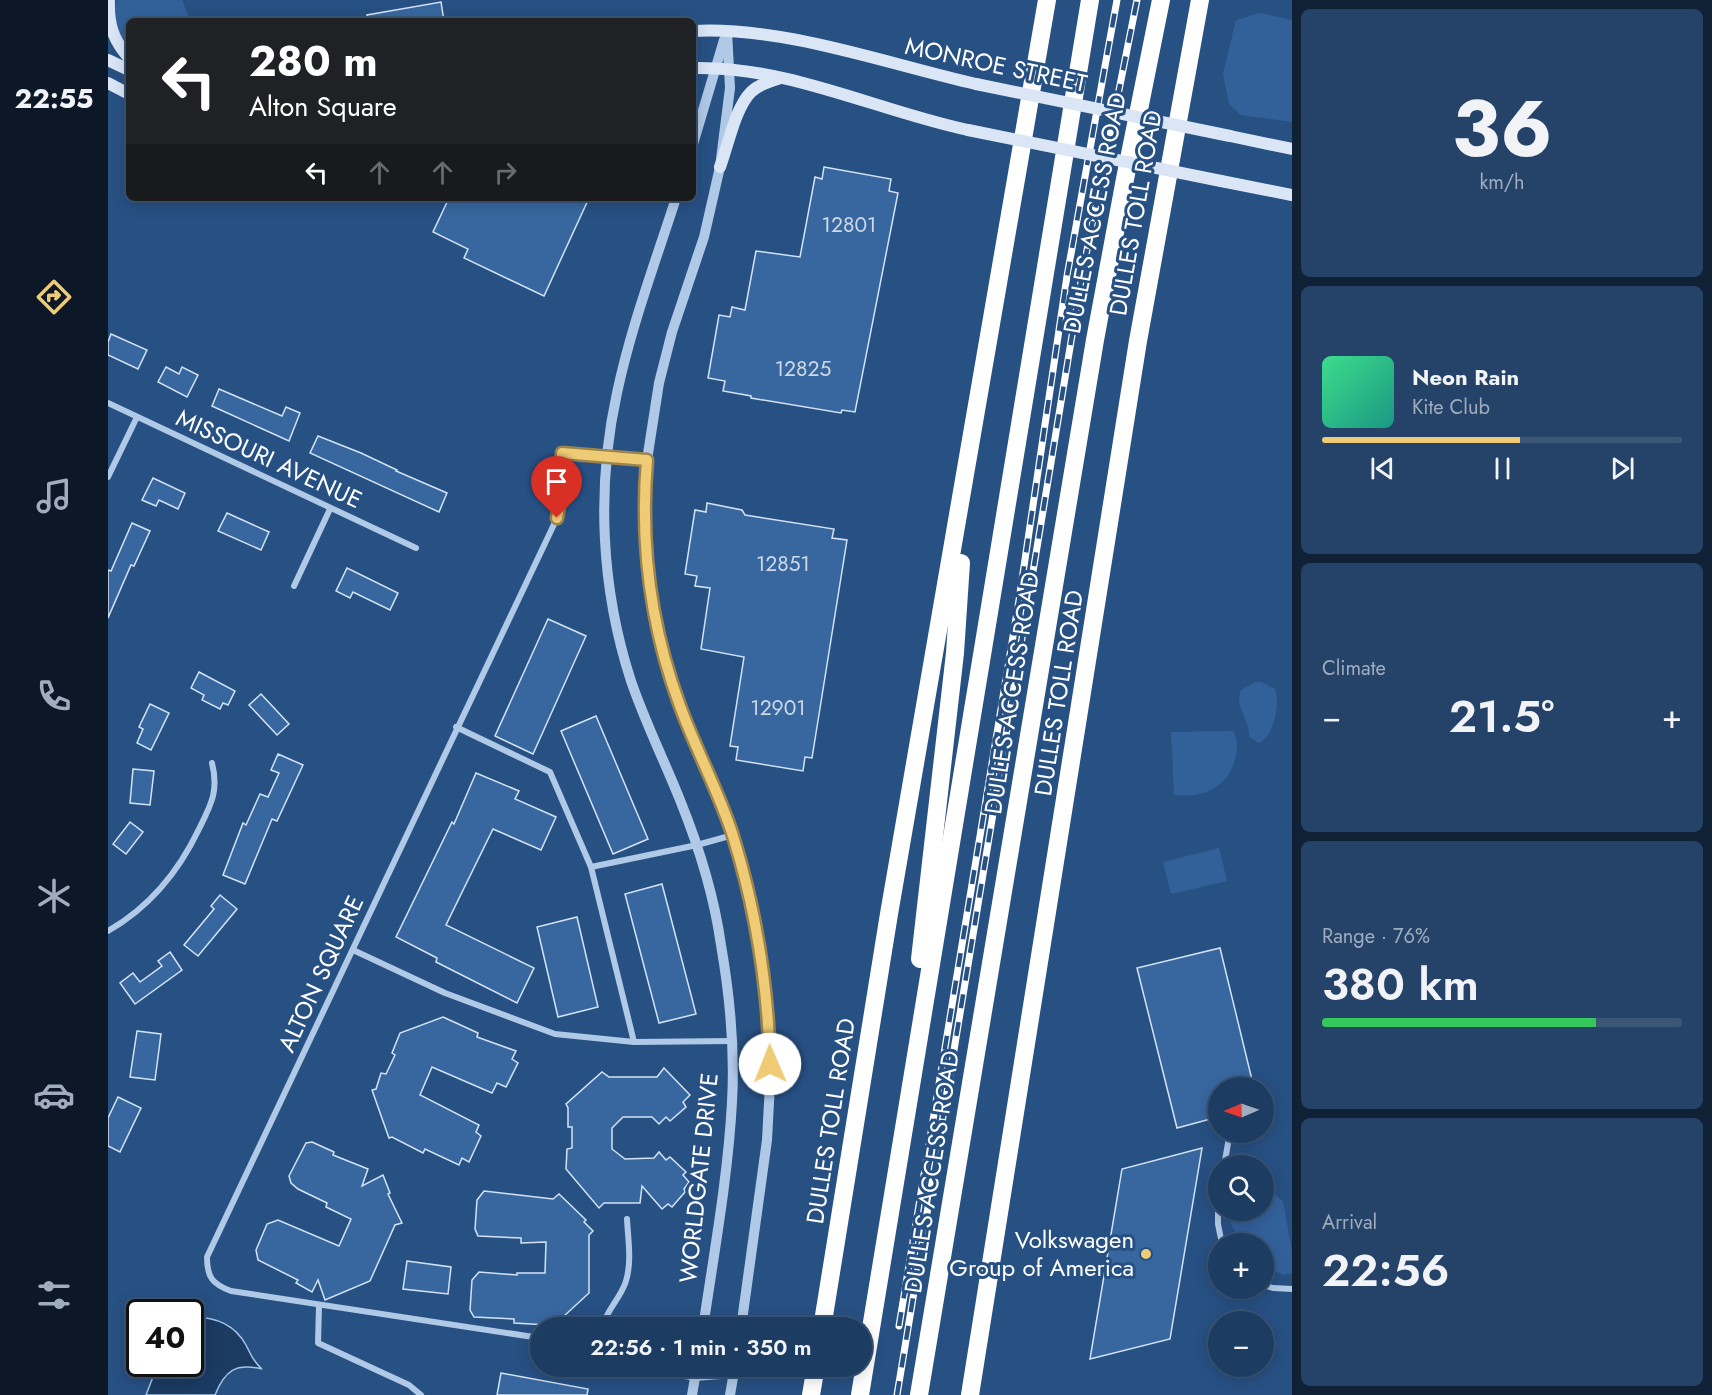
<!DOCTYPE html>
<html lang="en">
<head>
<meta charset="utf-8">
<style>
  :root { --surface:#1d3c62; --page:#254368; --text:#f1f3f6; --muted:#a0adbe; --line:#3b5677; --accent:#efcb76 }
  body { margin:0; font-family:Jost,sans-serif; background:var(--page); color:var(--text); height:100vh; display:flex; flex-direction:column; font-size:22px; white-space:nowrap }
  * { box-sizing:border-box; margin:0 }
  p { font-size:20px; color:var(--muted) }
  .icon { flex:none; width:33px; height:33px; fill:none; stroke:currentColor; stroke-width:2; stroke-linecap:round; stroke-linejoin:round }
  .map { position:relative; flex:1; overflow:hidden }
  .sheet { display:flex; flex-direction:column; gap:9px; padding:9px; background:#102136; width:420px }
  .sheet>* { flex:none }
  .guide { position:absolute; left:18px; top:18px; width:570px; height:183px; border-radius:9px; box-shadow:0 3px 15px #0003,0 0 0 2px var(--line); background:#202124; color:#fff; overflow:hidden }
  .needle { width:39px; rotate:268deg }
  .controls { position:absolute; left:1100px; top:1077px; display:grid; gap:12px }
  .controls a { display:grid; place-items:center; width:66px; height:66px; border-radius:50%; background:var(--surface); box-shadow:0 3px 15px #0003,0 0 0 2px var(--line); font-size:30px }
  .speed { position:absolute; left:18px; top:1299px; display:flex; gap:12px; font-size:30px; font-weight:700; text-align:center }
  .speed>* { display:grid; place-content:center; width:78px; height:78px; border-radius:50%; background:var(--surface); box-shadow:0 3px 15px #0003,0 0 0 2px var(--line); line-height:1 }
  .speed .limit { border:3px solid #111; border-radius:9px; background:#fff; color:#111 }
  .pin { position:absolute; display:grid; place-items:center; width:51px; height:51px; color:#fff; margin:-62px -26px; border-radius:50% 50% 50% 0; rotate:-45deg; box-shadow:0 0 6px #0007 }
  .pin .icon { rotate:45deg }
  .me { position:absolute; width:66px; margin:-33px; rotate:359deg; stroke-linejoin:round; filter:drop-shadow(0 0 4px #0008) }
  .turn { display:flex; align-items:center; gap:21px; height:126px; padding:0 24px; font-size:27px }
  .turn .icon { width:78px; height:78px; stroke-width:2.5 }
  .turn b { display:block; font-size:42px; line-height:51px }
  .lanes { display:flex; align-items:center; height:57px; padding:0 24px; background:#0003; justify-content:center; gap:30px; direction:ltr }
  .lanes .off { opacity:.35 }
  .big { font-size:45px; font-weight:600; line-height:1.1 }
  .sheet .card { flex:1; display:flex; flex-direction:column; justify-content:center; gap:9px; min-width:0; padding:0 21px; border-radius:9px; background:var(--page) }
  .sheet .dial { align-items:center; gap:0 }
  .dial b { font-size:78px; line-height:1 }
  .song { display:flex; align-items:center; gap:18px }
  .cover { width:72px; height:72px; border-radius:9px; background:linear-gradient(135deg,hsl(150 70% 55%),hsl(170 70% 35%)) }
  .played { height:6px; border-radius:3px; background:linear-gradient(90deg,var(--accent) 55%,var(--line) 55%) }
  .keys { display:flex; justify-content:space-around; direction:ltr }
  .heat { display:flex; justify-content:space-between; align-items:center; font-size:33px; direction:ltr }
  .charge { height:9px; border-radius:4px; background:linear-gradient(90deg,#34c759 76%,var(--line) 0) }
  .trip { position:absolute; left:422px; top:1317px; width:342px; height:60px; border-radius:30px; background:var(--surface); box-shadow:0 3px 15px #0003,0 0 0 2px var(--line); font-weight:600; line-height:60px; text-align:center }
  main { display:flex; flex:1; min-height:0 }
  .menu { display:flex; flex-direction:column; width:108px; justify-content:space-around; align-items:center; background:#0c1827; color:var(--muted) }
  .menu .icon { width:42px; height:42px }
  .menu .current { color:var(--accent) }
  .menu b { font-size:27px; color:var(--text) }
  .map>svg:first-child { display:block }
  .green { fill:#32619a }
  .water { fill:#1b3b63; stroke:#a5c4e7; stroke-width:1.5 }
  .building { fill:#38679f; stroke:#d3e3f5; stroke-width:1.5 }
  .lines { fill:none; stroke-linecap:round; stroke-linejoin:round }
  .minor { stroke:#b0c9e7; stroke-width:6 }
  .tertiary { stroke:#b0c9e7; stroke-width:10 }
  .secondary { stroke:#dae6f6; stroke-width:12 }
  .motorway { stroke:#fff; stroke-width:18 }
  .rail-casing { stroke:#fff; stroke-width:7 }
  .rail { stroke:#275083; stroke-width:4.5; stroke-dasharray:14; stroke-linecap:butt }
  .secondary-bridge { stroke:#dae6f6; stroke-width:12 }
  .route-casing { stroke:#9b844d; stroke-width:15 }
  .route { stroke:#efcb76; stroke-width:10 }
  .poi-dot { fill:#efcb76; stroke:#275083; stroke-width:2 }
  .labels { text-anchor:middle; stroke-width:6; stroke-linejoin:round; paint-order:stroke }
  .number-label { font-size:21px; fill:#cdd9e7 }
  .street-label { font-size:24px; fill:#fff; stroke:#275083 }
  .poi-label { font-size:24px; fill:#fff; stroke:#275083; text-anchor:end }
</style>
</head>
<body>
<main>
<nav class="menu">
<b>22:55</b>
<svg class="icon current" aria-label="directions" viewBox="0 0 24 24"><path d="M12 3l9 9-9 9-9-9zM9 14v-3h6M13 9l2 2-2 2"/></svg>
<svg class="icon" aria-label="music" viewBox="0 0 24 24"><path d="M9 18V5l10-2v13"/><circle cx="6" cy="18" r="3"/><circle cx="16" cy="16" r="3"/></svg>
<svg class="icon" aria-label="phone" viewBox="0 0 24 24"><path d="M5 4h4l2 5-3 2q2 4 5 5l2-3 5 2v4C11 20 4 13 5 4z"/></svg>
<svg class="icon" aria-label="climate" viewBox="0 0 24 24"><path d="M12 3v18M4 7l16 10M4 17L20 7"/></svg>
<svg class="icon" aria-label="car" viewBox="0 0 24 24"><path d="M5 17H2v-5l4-1 3-4h7l3 4 3 1v5h-3M9 17h6M6 11h13"/><circle cx="7" cy="17" r="2"/><circle cx="17" cy="17" r="2"/></svg>
<svg class="icon" aria-label="filters" viewBox="0 0 24 24"><path d="M4 7h16M4 17h16"/><circle cx="9" cy="7" r="2"/><circle cx="15" cy="17" r="2"/></svg>
</nav>
<div class="map">
<svg width="1184" height="1395" viewBox="0 0 1184 1395">
  <rect width="100%" height="100%" fill="#275083"/>
  <g class="green">
    <polygon points="9,0 74,0 80,15 79,21 21,21 21,51 0,37 0,17"/>
    <polygon points="1152,13 1184,20 1184,122 1133,115 1121,104 1115,74 1128,20"/>
    <path d="M1147,682h6l14,7c5,15 -1,47 -16,54l-10,-6c1,-17 -15,-30 -8,-47z"/>
    <path d="M1125,731c5,8 4,16 3,24 -5,31 -33,44 -62,40l-3,-63z"/>
    <polygon points="1111,848 1119,881 1063,894 1055,862"/>
    <polygon points="1155,1177 1161,1190 1175,1201 1184,1252 1184,1273 1175,1275 1155,1265 1155,1244 1133,1243 1123,1224 1122,1211 1155,1210"/>
  </g>
  <path class="water" d="M85,1317c22,0 42,8 53,28 5,10 8,17 16,24 -26,-6 -37,1 -47,26h-69l12,-31h32l1,-46z"/>
  <g class="building">
    <polygon points="333,2 336,21 259,21 259,15"/>
    <polygon points="716,167 783,179 781,191 790,193 747,412 734,410 733,413 643,398 643,396 615,391 617,381 600,378 611,315 622,317 624,307 637,310 648,251 692,257 707,177 714,179"/>
    <polygon points="341,198 481,198 436,296 356,258 360,249 325,232"/>
    <polygon points="3,334 39,350 30,369 0,355 0,342"/>
    <polygon points="58,367 71,374 74,367 90,375 79,397 50,382"/>
    <polygon points="111,389 174,416 178,407 192,413 181,441 104,406"/>
    <polygon points="210,436 253,453 289,470 288,471 339,493 331,512 202,453"/>
    <polygon points="45,478 77,493 70,509 51,500 48,506 34,500"/>
    <polygon points="599,503 634,510 637,515 726,529 724,538 739,540 704,758 697,757 695,771 628,760 630,747 622,746 636,657 593,649 602,588 587,586 589,576 577,574 587,510 598,512"/>
    <polygon points="119,513 161,532 153,550 110,531"/>
    <polygon points="24,523 42,531 26,566 23,565 0,618 0,570 3,571"/>
    <polygon points="239,568 290,593 282,610 245,592 242,598 228,591"/>
    <polygon points="440,619 478,636 425,754 387,736"/>
    <polygon points="91,672 127,691 120,705 115,703 112,709 94,700 96,695 83,688"/>
    <polygon points="153,694 181,724 169,735 141,705"/>
    <polygon points="42,704 61,713 43,750 29,743 35,729 31,727"/>
    <polygon points="488,716 540,839 505,854 453,731"/>
    <polygon points="170,754 195,765 169,821 164,819 137,884 115,875 135,823 138,825 152,794 160,797 171,773 163,770"/>
    <polygon points="25,769 46,771 42,805 22,803"/>
    <polygon points="368,773 411,791 407,799 448,817 433,850 385,829 338,925 426,968 409,1003 328,962 329,958 288,937 344,822 346,824"/>
    <polygon points="22,822 35,832 18,854 5,844"/>
    <polygon points="554,884 588,1014 551,1023 517,894"/>
    <polygon points="112,895 129,909 90,956 76,945 106,909 103,906"/>
    <polygon points="469,917 490,1007 450,1017 429,927"/>
    <polygon points="1112,948 1146,1088 1110,1088 1110,1117 1069,1128 1029,968"/>
    <polygon points="62,952 74,970 27,1004 12,983 25,973 32,982 54,966 50,961"/>
    <polygon points="335,1017 370,1033 369,1037 408,1051 404,1059 410,1063 398,1087 389,1083 384,1093 324,1067 312,1095 371,1125 368,1132 373,1136 361,1162 354,1158 351,1165 317,1149 315,1153 284,1137 281,1138 264,1090 268,1089 273,1073 278,1074 287,1055 284,1053 292,1033"/>
    <polygon points="29,1031 53,1034 47,1080 22,1077"/>
    <polygon points="556,1068 582,1095 575,1102 578,1107 562,1121 558,1117 551,1124 544,1117 515,1117 504,1128 504,1149 517,1159 546,1158 551,1152 558,1160 562,1157 578,1172 575,1175 581,1182 576,1189 577,1192 564,1207 560,1204 554,1209 534,1186 532,1203 496,1203 491,1208 458,1169 459,1149 464,1148 464,1127 460,1127 460,1108 458,1104 494,1072 501,1077 549,1077"/>
    <polygon points="10,1097 33,1108 12,1152 0,1146 0,1118"/>
    <polygon points="204,1142 226,1152 225,1155 260,1169 254,1186 275,1175 282,1193 280,1194 294,1223 287,1225 262,1281 217,1300 210,1280 204,1292 188,1283 190,1280 150,1260 148,1250 159,1224 170,1220 231,1246 243,1219 218,1207 219,1203 190,1189 183,1183 181,1176 198,1143"/>
    <polygon points="1094,1148 1062,1339 982,1359 1014,1169"/>
    <polygon points="376,1191 445,1199 451,1194 478,1220 476,1222 485,1231 481,1235 481,1293 443,1328 440,1325 406,1323 406,1319 366,1317 362,1310 364,1280 371,1272 409,1275 409,1273 437,1273 438,1242 413,1243 413,1238 370,1236 367,1229 369,1200"/>
    <polygon points="299,1261 343,1267 340,1294 295,1289"/>
    <polygon points="393,1373 480,1389 479,1395 389,1395"/>
  </g>
  <g class="lines">
    <g class="minor">
      <polyline points="0,403 308,548"/>
      <polyline points="0,477 29,417"/>
      <polyline points="186,586 222,509"/>
      <polyline points="348,727 442,772 483,867 526,1042"/>
      <polyline points="483,867 589,845 625,835"/>
      <path d="M0,931c42,-24 70,-58 91,-102 12,-24 20,-38 13,-66"/>
      <polyline points="245,950 337,993 447,1034 526,1042 624,1041"/>
      <polyline points="1116,1166 1122,1132"/>
      <polyline points="1110,1210 1110,1224 1114,1244"/>
      <polyline points="1155,1285 1165,1288 1184,1289"/>
      <polyline points="211,1306 210,1343 301,1385 313,1395"/>
      <path d="M494,1328c4,-18 19,-30 24,-47 6,-20 2,-42 1,-62"/>
      <path d="M432,1338l-309,-47c-19,-7 -24,-14 -24,-34l350,-739 4,-22 1,-43 85,7"/>
      <polyline points="528,1366 587,1378 626,1375"/>
    </g>
    <g class="tertiary">
      <polyline points="619,31 622,88 612,167 596,237 564,332 551,383 539,460 536,511 542,586 559,662 573,708 625,835 646,916 657,987 661,1025 662,1084 659,1140 633,1328"/>
      <polyline points="585,144 616,40"/>
      <path d="M568,198c-21,65 -45,129 -59,195 -21,95 -16,196 14,288 14,41 33,79 49,119 19,47 34,95 41,145 9,52 14,105 11,157 -4,75 -18,151 -29,226"/>
      <polyline points="584,1395 589,1366"/>
      <polyline points="622,1395 627,1366"/>
    </g>
    <g class="secondary">
      <path d="M1,0c-1,24 4,40 20,58"/>
      <path d="M585,31c91,-5 194,33 283,53"/>
      <polyline points="0,60 21,70"/>
      <path d="M585,68c96,-2 182,42 275,62"/>
      <polyline points="0,83 21,94"/>
      <polyline points="1122,136 1184,149"/>
      <path d="M612,167c8,-21 15,-59 31,-75 8,-8 20,-11 30,-14"/>
      <polyline points="1113,181 1184,195"/>
    </g>
    <g class="motorway">
      <polyline points="812,959 847,653 853,563"/>
      <polyline points="714,1328 781,914 939,0"/>
      <polyline points="703,1395 708,1366"/>
      <polyline points="752,1395 982,0"/>
      <polyline points="811,1395 987,340 1017,179 1053,0"/>
      <polyline points="862,1395 1030,341 1092,0"/>
    </g>
    <defs>
      <g id="rail">
        <polyline points="791,1326 911,600 959,276 1009,0"/>
        <polyline points="789,1395 974,275 1029,0"/>
      </g>
    </defs>
    <use href="#rail" class="rail-casing"/>
    <use href="#rail" class="rail"/>
    <g class="secondary-bridge">
      <polyline points="868,84 1122,136"/>
      <polyline points="860,130 1113,181"/>
    </g>
  </g>
  <g class="lines">
    <defs>
      <path id="route" d="M449,518l4,-23 1,-42 85,7c-7,83 4,168 33,246 16,44 39,86 53,130 23,74 35,151 37,228"/>
    </defs>
    <use href="#route" class="route-casing"/>
    <use href="#route" class="route"/>
  </g>
  <circle class="poi-dot" cx="1038" cy="1254" r="6"/>
  <g class="labels">
    <g class="number-label">
      <text x="741" y="232">12801</text>
      <text x="695" y="376">12825</text>
      <text x="675" y="571">12851</text>
      <text x="670" y="715">12901</text>
    </g>
    <g class="street-label">
      <text transform="translate(888 65) rotate(12)" y="8">MONROE STREET</text>
      <text transform="translate(987 213) rotate(-79)" y="8">DULLES ACCESS ROAD</text>
      <text transform="translate(1028 213) rotate(-80)" y="8">DULLES TOLL ROAD</text>
      <text transform="translate(161 459) rotate(25)" y="8">MISSOURI AVENUE</text>
      <text transform="translate(904 693) rotate(-81)" y="8">DULLES ACCESS ROAD</text>
      <text transform="translate(951 693) rotate(-81)" y="8">DULLES TOLL ROAD</text>
      <text transform="translate(213 974) rotate(-65)" y="8">ALTON SQUARE</text>
      <text transform="translate(723 1121) rotate(-81)" y="8">DULLES TOLL ROAD</text>
      <text transform="translate(824 1172) rotate(-81)" y="8">DULLES ACCESS ROAD</text>
      <text transform="translate(591 1178) rotate(-84)" y="8">WORLDGATE DRIVE</text>
    </g>
    <g class="poi-label">
      <text x="1026" y="1248">Volkswagen<tspan x="1026" dy="28">Group of America</tspan></text>
    </g>
  </g>
</svg>
<div class="controls">
<a><svg class="needle" viewBox="-14 -14 28 28"><path d="M0-13l5 13h-10z" fill="#e53935"/><path d="M0 13l5-13h-10z" fill="#a0adbe"/></svg></a>
<a><svg class="icon" aria-label="search" viewBox="0 0 24 24"><circle cx="10" cy="10" r="6"/><path d="M15 15l6 6"/></svg></a>
<a>+</a>
<a>−</a>
</div>
<div class="speed"><div class="limit">40</div></div>
<div class="pin" style="left:449px;top:518px;background:#d93025"><svg class="icon" aria-label="arrive" viewBox="0 0 24 24"><path d="M6 21V4h12l-3 4 3 4H6"/></svg></div>
<svg class="me" style="left:662px;top:1064px" viewBox="-20 -20 40 40"><circle r="19" fill="#fff"/><path d="M0-13L10 11 0 6-10 11z" fill="#efcb76"/></svg>
<div class="trip">22:56 · 1 min · 350 m</div>
<div class="guide">
<div class="turn"><svg class="icon" aria-label="left" viewBox="0 0 24 24"><path d="M17 20v-9H6M10 6l-5 5 5 5"/></svg><div><b>280 m</b>Alton Square</div></div>
<div class="lanes"><svg class="icon" aria-label="left" viewBox="0 0 24 24"><path d="M17 20v-9H6M10 6l-5 5 5 5"/></svg><svg class="icon off" aria-label="ahead" viewBox="0 0 24 24"><path d="M12 20V5M6 11l6-6 6 6"/></svg><svg class="icon off" aria-label="ahead" viewBox="0 0 24 24"><path d="M12 20V5M6 11l6-6 6 6"/></svg><svg class="icon off" aria-label="right" viewBox="0 0 24 24"><path d="M7 20v-9h11M14 6l5 5-5 5"/></svg></div>
</div>
</div>
<section class="sheet">
<div class="card dial"><b>36</b><p>km/h</p></div>
<div class="card">
<div class="song"><i class="cover"></i><div><b>Neon Rain</b><p>Kite Club</p></div></div>
<div class="played"></div>
<div class="keys"><svg class="icon" aria-label="previous" viewBox="0 0 24 24"><path d="M18 5L8 12l10 7zM5 5v14"/></svg><svg class="icon" aria-label="pause" viewBox="0 0 24 24"><path d="M8 5v14M16 5v14"/></svg><svg class="icon" aria-label="next" viewBox="0 0 24 24"><path d="M6 5l10 7-10 7zM19 5v14"/></svg></div>
</div>
<div class="card"><p>Climate</p>
<div class="heat"><a>−</a><b class="big">21.5°</b><a>+</a></div>
</div>
<div class="card"><p>Range · 76%</p><b class="big">380 km</b><div class="charge"></div></div>
<div class="card"><p>Arrival</p><b class="big">22:56</b></div>
</section>
</main>
</body>
</html>
